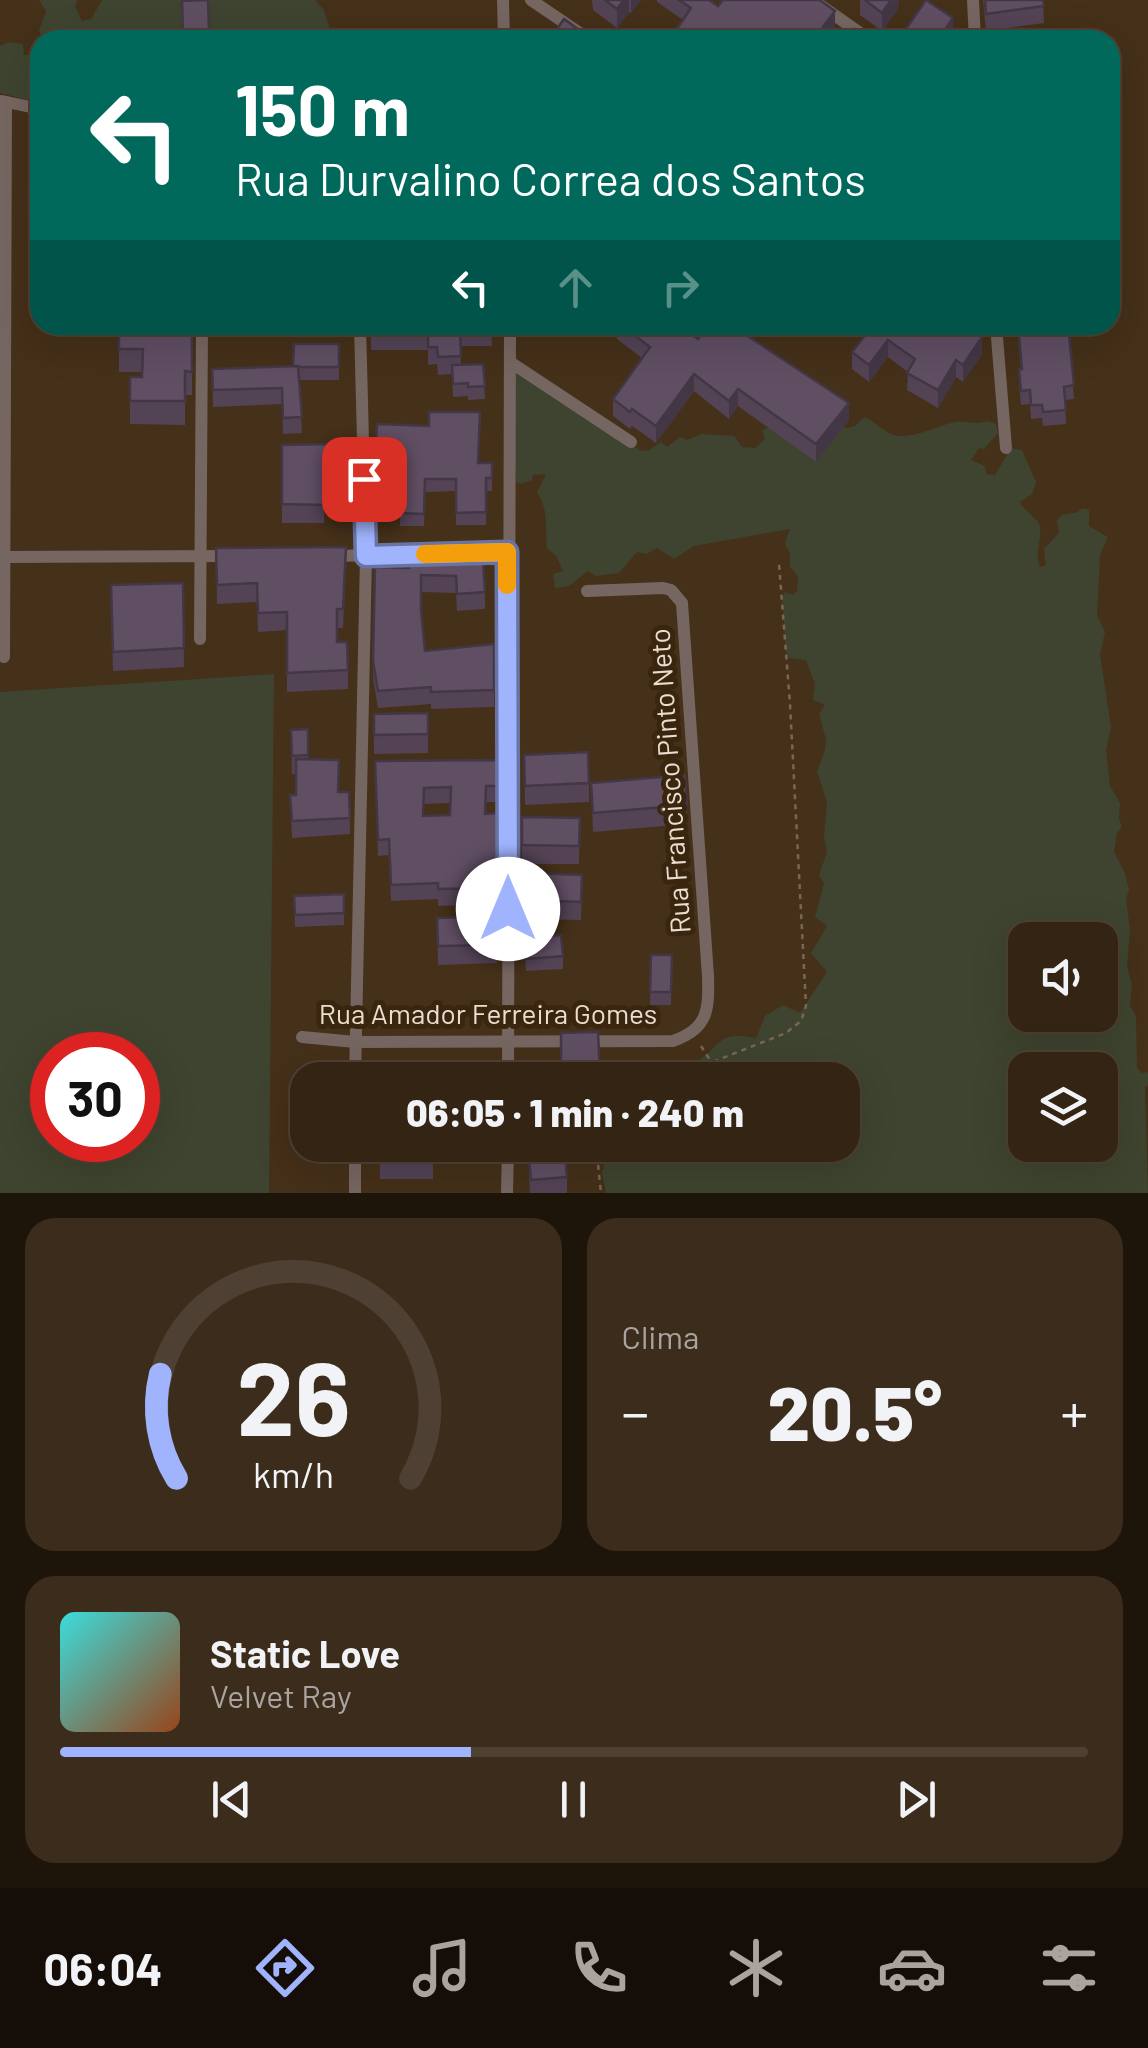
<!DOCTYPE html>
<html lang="pt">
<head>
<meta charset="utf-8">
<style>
  :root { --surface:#342413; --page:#3c2c1c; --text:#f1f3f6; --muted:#a9a4a0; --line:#4e4133; --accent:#a0b3fd }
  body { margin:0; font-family:Barlow,sans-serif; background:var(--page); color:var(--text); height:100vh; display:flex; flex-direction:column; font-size:38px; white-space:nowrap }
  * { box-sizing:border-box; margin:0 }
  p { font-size:32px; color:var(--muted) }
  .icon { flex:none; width:55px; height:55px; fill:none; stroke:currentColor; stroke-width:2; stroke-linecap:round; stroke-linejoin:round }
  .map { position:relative; height:1193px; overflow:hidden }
  .side { display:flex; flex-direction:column; gap:25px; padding:25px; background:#1d140a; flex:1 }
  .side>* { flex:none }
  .guide { position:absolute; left:30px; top:30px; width:1090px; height:305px; border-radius:30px; box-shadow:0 10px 40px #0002,0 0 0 2px var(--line); background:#00695c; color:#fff; overflow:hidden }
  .controls { position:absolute; left:1008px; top:922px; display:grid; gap:20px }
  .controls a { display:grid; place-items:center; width:110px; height:110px; border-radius:20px; background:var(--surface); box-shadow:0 10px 40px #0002,0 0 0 2px var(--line); font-size:50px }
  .speed { position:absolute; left:30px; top:1032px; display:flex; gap:20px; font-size:50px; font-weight:700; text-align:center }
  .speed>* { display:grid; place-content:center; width:130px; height:130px; border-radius:50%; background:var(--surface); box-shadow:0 10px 40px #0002,0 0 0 2px var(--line); line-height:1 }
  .speed .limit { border:15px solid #d22; background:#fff; color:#111 }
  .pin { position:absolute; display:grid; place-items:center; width:85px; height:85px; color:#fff; margin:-42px; border-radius:20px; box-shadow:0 5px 15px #0006 }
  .me { position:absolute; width:110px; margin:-55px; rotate:0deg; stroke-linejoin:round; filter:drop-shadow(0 0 8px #0008) }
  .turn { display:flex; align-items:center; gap:35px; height:210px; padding:0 40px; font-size:45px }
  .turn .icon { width:130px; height:130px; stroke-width:2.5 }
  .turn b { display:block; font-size:70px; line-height:85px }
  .lanes { display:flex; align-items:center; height:95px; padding:0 40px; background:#0003; justify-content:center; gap:50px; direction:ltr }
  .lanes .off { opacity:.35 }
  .big { font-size:75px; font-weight:800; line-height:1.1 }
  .side .tile { flex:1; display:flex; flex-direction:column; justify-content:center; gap:15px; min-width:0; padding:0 35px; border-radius:30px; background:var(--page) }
  .side .dial { align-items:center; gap:0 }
  .dial svg { height:260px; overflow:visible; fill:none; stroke:var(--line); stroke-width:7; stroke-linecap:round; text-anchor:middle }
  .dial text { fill:var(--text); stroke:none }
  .song { display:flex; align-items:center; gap:30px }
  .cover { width:120px; height:120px; border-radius:15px; background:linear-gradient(135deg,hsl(180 70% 55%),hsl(20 70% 35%)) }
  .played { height:10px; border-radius:5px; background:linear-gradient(90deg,var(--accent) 40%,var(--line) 40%) }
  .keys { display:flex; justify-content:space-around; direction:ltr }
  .heat { display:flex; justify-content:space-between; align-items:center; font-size:55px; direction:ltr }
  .side .tiles { flex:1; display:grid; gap:25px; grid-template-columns:1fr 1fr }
  .tile:last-child { grid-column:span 2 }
  .trip { position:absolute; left:290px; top:1062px; width:570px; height:100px; border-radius:30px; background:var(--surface); box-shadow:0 10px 40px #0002,0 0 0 2px var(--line); font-weight:800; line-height:100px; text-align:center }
  .tab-bar { display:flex; height:160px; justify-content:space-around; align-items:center; background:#150e08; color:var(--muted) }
  .tab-bar .icon { width:70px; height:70px }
  .tab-bar .current { color:var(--accent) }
  .tab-bar b { font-size:45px; color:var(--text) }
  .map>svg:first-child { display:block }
  .green { fill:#3e442f; fill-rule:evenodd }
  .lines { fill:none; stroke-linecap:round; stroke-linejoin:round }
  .path { stroke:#796753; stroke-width:2.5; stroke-dasharray:5 5; stroke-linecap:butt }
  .street { stroke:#766662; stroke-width:12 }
  .wall { fill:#534355; fill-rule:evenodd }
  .shaded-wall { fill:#433745 }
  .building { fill:#604e63; stroke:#433745; stroke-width:2.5; fill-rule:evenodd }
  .route-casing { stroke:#6874a4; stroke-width:25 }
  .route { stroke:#a0b3fd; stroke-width:18 }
  .slow { stroke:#f59e0b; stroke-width:18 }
  .labels { text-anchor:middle; stroke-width:10; stroke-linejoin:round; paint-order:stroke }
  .street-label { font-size:28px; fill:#ebded0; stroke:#3a260f }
</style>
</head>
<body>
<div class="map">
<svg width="1148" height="1193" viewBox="0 0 1148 1193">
  <rect width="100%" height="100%" fill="#453019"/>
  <g class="green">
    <polygon points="39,0 78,0 75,6 82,21 91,19 102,0 315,0 324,10 333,40 42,40 39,30 46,11"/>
    <polygon points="9,42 23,44 24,55 40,55 40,103 0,93 0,46"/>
    <path d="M510,362l131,89 8,-1 12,-8 6,5 13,-10 7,3 15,-6 32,2 8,11 13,1 10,-9 -3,-8 14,-8h64l6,5 9,-2 9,-9c12,4 23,19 35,19 20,1 37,-10 56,-14 13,-2 19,4 32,-1l9,3 2,9 -14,16 -5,-1 -8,12 14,6 1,8 9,1 16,-27 11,2 14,32 -4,12 -12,8c4,10 19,16 20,25 2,13 -6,27 0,40l6,-2 -2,-16 15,-16 -2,-12 5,-6 16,-3 4,-4 7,2v16l19,11 -8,18 -3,60 8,17 -5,23 11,72 -5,23 4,36 10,17 -1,16 3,8 -5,6 -3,19 11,21 4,17 -3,8 4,32 -3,36 5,19 -2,21 6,10 1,52 5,5 6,-1v14h-3l3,107h-542l-4,-20 4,-15 -3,-13h239v-65h-194l23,-7 4,-9 20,-1c28,-19 23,-33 61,-25l9,-22 18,-11 17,8 27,-41 -16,-19 16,-27 -12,-9 9,-34 -5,-8 8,-23 -3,-14 3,-36 -10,-31 8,-21 1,-10 -7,-26 6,-9 -12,-5 2,-16 -9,-24 -17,-2 -3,-7 -4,-53 3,-6 8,3 4,-4 1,-15 -8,-9v-13l-5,-11 5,-14 -96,17 -20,13 -17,-11 -10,6 -10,-2 -18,21 -23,3 -8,-5 -19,15 -14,2 -2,-14 10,-3 -7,-15 -9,-8c-2,-19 2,-38 -10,-56l9,-18 -13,1 -1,5 -10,4 -6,-2zM1025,940h75v75h-75zM1025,1070h75v75h-75z"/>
    <path d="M274,674l-5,519h-269v-501zM52,1055h86v85h-86z"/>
  </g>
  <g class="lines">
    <g class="path">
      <polyline points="701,1046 710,1060"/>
      <polyline points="667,1080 786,1033 801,1021 806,1006 790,704 779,564"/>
      <polyline points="596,1145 601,1193"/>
    </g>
    <g class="street">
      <polyline points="503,0 504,40"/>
      <polyline points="531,0 590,40"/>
      <polyline points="813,0 870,40"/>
      <polyline points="973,0 975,40"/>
      <polyline points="2,101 40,109"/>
      <polyline points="996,325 1006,448"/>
      <polyline points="510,362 631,442"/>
      <polyline points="467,553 507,552"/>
      <polyline points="332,556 422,554"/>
      <polyline points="0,557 232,556"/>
      <polyline points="200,639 202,325"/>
      <polyline points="4,657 6,102"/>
      <path d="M302,1037l53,5 318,-1c35,-12 36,-31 35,-65l-26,-373 -11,-13 -8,-2 -76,3"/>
      <polyline points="355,1080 366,556 360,325"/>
      <polyline points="508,1080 510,325"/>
      <polyline points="355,1145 355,1193"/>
      <polyline points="507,1193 508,1145"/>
    </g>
  </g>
  <g class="wall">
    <polygon points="208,0 209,40 183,40 182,1"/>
    <polygon points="592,0 641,0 631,13 629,12 617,28 593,10"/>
    <polygon points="657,0 709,0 718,6 835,28 828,37 832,40 672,40 672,36 683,20 657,2"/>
    <polygon points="860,0 899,0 898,9 882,31 860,15"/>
    <polygon points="983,0 1043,0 1044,23 986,31"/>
    <polygon points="906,29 953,30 946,40 906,40"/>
    <rect x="29" y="183" width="11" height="49"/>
    <polygon points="119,325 192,325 192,395 185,395 185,425 130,424 130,377 142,377 142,372 119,372"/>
    <polygon points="371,325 491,325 492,346 460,346 461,365 483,364 485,399 468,400 468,396 453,397 452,374 438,375 437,364 428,365 428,350 371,350"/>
    <polygon points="605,325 689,325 686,330 698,339 849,420 816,462 738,406 729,419 694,391 656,443 632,426 630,429 613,416 613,399 642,358 617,339 617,335"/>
    <polygon points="873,325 982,354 963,382 956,377 938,408 907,390 908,372 888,357 869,382 852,369 852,352"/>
    <polygon points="1017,325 1068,325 1074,399 1065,400 1066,424 1043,426 1042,418 1031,419 1030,404 1021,405 1019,383 1019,369 1021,369"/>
    <polygon points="339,344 339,380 299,380 302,433 283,434 282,404 213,407 212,369 293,367"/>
    <polygon points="377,424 479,463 492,463 492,491 486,491 486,525 456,525 456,491 425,492 424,526 400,526 401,488 379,486 380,460 376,460"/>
    <polygon points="332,444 332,489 325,489 324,523 282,523 282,445"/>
    <polygon points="216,548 346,566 343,628 337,628 337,642 348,670 348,689 287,692 287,630 258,632 257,602 217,604"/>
    <polygon points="410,548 485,592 485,609 457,611 456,593 421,592 421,613 425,651 494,644 494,707 431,709 431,704 378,708 373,678 375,567 409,568"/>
    <polygon points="183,583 184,667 113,671 111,604"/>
    <polygon points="428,713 428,753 374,754 374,714"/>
    <polygon points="308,729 308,759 338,792 349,792 350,834 292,838 290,795 296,795 296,774 292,774 291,730"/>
    <polygon points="524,755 589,783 589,802 525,805"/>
    <path d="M499,760v42h-13v12l12,-1v65h-4v26l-56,2v-7l-47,2 -2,-46 -11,1 -3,-95zM451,803l-1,12 -26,1v-12z"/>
    <polygon points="591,783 687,805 687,824 593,832"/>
    <polygon points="580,818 579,864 522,864 522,845"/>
    <polygon points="528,873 582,875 581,920 527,919"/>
    <polygon points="344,894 344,925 295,927 294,896"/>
    <polygon points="496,916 497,963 438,965 437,918"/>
    <polygon points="524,938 563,956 563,969 526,971"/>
    <polygon points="651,955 672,955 671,1005 650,1005"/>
    <polygon points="308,1080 308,1138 300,1138 300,1119"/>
    <rect x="380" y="1145" width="53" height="34"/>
    <polygon points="528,1148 567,1177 567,1193 530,1193"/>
  </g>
  <g class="shaded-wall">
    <polygon points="624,0 629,0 629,12 617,28 617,9"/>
    <polygon points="631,0 641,0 631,13"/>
    <polygon points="891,0 899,0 898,9 882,31 882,13"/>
    <polygon points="835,11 835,28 826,40 820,31"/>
    <polygon points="953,18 953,30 946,40 938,40"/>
    <polygon points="982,337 982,354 963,382 963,365"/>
    <polygon points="888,340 888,357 869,382 869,365"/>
    <polygon points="956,360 956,377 938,408 938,390"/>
    <polygon points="694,374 694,391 656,443 656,426"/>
    <polygon points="738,389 738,406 729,419 729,401"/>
    <polygon points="849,403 849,420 816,462 816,444"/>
  </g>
  <g class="building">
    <polygon points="208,0 209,30 183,31 182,1"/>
    <polygon points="605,0 624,0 617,9"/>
    <polygon points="679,0 709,0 718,6 723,0 820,0 835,11 820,31 832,40 787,40 783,37 780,40 764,40 754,32 748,40 677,40 672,36 691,8"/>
    <polygon points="865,0 891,0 882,13"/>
    <polygon points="926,0 953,18 938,40 923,40 906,29"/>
    <polygon points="985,0 1043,0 1044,6 986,14"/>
    <polygon points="564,19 593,40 549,40"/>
    <polygon points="855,29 869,40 846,40"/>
    <polygon points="29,183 40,183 40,213 29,214"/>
    <polygon points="119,325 192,325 192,372 185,371 185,401 130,401 130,377 142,377 143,349 119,349"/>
    <polygon points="371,325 491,325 492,329 460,329 461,356 438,357 437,347 428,347 428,332 371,332"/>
    <polygon points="621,325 679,325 698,339 708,325 731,325 849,403 816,444 738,389 729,401 694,374 656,426 632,409 630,412 613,399 650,347"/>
    <polygon points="873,325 964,325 982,337 963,365 956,360 938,390 907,373 915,359 888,340 869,365 852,352"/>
    <polygon points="1018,325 1068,325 1074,385 1064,387 1066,410 1043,412 1042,405 1031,405 1030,390 1021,391 1019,369 1022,369"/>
    <polygon points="294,344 339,344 339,367 293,367"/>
    <polygon points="483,364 485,386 468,387 468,383 453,384 452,365"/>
    <polygon points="298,366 302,417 283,418 282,388 213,390 212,369"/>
    <polygon points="429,412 480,412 478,463 492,463 492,478 486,478 486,512 456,513 456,479 425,479 424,514 400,513 401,475 379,473 381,447 376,447 377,424 429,426"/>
    <polygon points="332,444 332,470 325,470 324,505 282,504 282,445"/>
    <polygon points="482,546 485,592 457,594 456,576 421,575 421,610 425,651 494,644 494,690 431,692 431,687 378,691 373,661 375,567 409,568 410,548"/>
    <polygon points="346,547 343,609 337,609 337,642 347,642 348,670 287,673 287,612 258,613 257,583 217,585 216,548"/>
    <polygon points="183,583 184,648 113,652 111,585"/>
    <polygon points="428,713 428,734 374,735 374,714"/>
    <polygon points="308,729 308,755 292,756 291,730"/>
    <polygon points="588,752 589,783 525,786 524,755"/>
    <polygon points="296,759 339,760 338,792 349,792 350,818 292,821 290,795 296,795"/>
    <path d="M499,760v26h-13l-1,28 13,-1v49h-4v26l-56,1v-6l-47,2 -2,-46 -11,1 -3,-79zM451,787l-1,28 -27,1 1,-28z"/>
    <polygon points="685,775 687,805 593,813 591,783"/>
    <polygon points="522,817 580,818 579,846 522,845"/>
    <polygon points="528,873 582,875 581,902 527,900"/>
    <polygon points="344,894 344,913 295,915 294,896"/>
    <polygon points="496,916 497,945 438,946 437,918"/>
    <polygon points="561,935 563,956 526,959 524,938"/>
    <polygon points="651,955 672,955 671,992 650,992"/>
    <polygon points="598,1032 600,1073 590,1080 561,1080 561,1033"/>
    <polygon points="302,1079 316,1080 308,1080 308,1119 300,1119"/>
    <rect x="380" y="1145" width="53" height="15"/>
    <polygon points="564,1145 567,1177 531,1180 528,1148"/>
  </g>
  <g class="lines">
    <defs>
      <polyline id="route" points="364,479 366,556 507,552 508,909"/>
    </defs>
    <use href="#route" class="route-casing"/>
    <use href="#route" class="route"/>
    <polyline class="slow" points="425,554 507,552 507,585"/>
  </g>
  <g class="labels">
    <g class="street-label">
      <text transform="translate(670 781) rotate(-94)" y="10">Rua Francisco Pinto Neto</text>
      <text x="488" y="1024">Rua Amador Ferreira Gomes</text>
    </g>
  </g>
</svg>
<div class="controls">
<a><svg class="icon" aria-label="sound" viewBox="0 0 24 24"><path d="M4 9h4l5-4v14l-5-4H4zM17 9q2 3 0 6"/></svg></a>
<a><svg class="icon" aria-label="layers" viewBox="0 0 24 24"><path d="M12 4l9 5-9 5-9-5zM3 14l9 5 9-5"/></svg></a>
</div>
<div class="speed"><div class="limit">30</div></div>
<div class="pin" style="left:364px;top:479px;background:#d93025"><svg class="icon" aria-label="arrive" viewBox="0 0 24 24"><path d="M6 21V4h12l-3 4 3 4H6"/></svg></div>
<svg class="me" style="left:508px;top:909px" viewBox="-20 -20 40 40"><circle r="19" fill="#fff"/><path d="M0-13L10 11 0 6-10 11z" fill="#a0b3fd"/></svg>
<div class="trip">06:05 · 1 min · 240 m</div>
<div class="guide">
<div class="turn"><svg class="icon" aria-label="left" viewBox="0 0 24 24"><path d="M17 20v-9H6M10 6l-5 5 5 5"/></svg><div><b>150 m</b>Rua Durvalino Correa dos Santos</div></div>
<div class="lanes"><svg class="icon" aria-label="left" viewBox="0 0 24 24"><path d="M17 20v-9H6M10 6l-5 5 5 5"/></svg><svg class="icon off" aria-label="ahead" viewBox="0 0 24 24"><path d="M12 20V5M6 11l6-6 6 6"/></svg><svg class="icon off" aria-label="right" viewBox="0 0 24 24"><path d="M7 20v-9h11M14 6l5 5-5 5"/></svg></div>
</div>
</div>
<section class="side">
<div class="tiles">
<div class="tile dial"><svg viewBox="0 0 100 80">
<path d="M14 69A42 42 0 1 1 86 69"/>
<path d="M14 69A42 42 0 0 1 9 37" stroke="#a0b3fd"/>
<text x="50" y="56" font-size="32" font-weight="700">26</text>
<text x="50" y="72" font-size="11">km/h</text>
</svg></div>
<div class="tile"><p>Clima</p>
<div class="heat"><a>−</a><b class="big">20.5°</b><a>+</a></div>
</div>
<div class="tile">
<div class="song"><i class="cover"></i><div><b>Static Love</b><p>Velvet Ray</p></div></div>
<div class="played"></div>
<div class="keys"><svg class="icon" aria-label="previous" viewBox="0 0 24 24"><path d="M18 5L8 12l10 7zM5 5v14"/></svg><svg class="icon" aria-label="pause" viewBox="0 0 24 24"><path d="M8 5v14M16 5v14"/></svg><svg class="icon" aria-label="next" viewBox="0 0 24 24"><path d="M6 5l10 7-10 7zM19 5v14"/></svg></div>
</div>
</div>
</section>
<nav class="tab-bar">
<b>06:04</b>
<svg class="icon current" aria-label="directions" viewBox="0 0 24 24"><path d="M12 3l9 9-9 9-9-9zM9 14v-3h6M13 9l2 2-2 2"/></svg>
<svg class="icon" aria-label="music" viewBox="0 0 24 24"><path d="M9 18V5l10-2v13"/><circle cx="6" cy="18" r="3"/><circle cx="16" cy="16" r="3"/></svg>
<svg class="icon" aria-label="phone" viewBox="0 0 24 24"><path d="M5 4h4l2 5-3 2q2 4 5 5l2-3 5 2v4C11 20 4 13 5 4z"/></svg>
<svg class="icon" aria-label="climate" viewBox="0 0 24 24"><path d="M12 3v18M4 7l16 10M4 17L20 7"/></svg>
<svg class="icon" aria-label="car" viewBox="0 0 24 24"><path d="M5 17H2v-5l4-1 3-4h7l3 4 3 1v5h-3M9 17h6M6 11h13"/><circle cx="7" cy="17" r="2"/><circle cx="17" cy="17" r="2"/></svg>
<svg class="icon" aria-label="filters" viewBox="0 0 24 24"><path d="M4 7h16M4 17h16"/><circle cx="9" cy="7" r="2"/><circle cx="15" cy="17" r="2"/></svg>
</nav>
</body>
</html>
